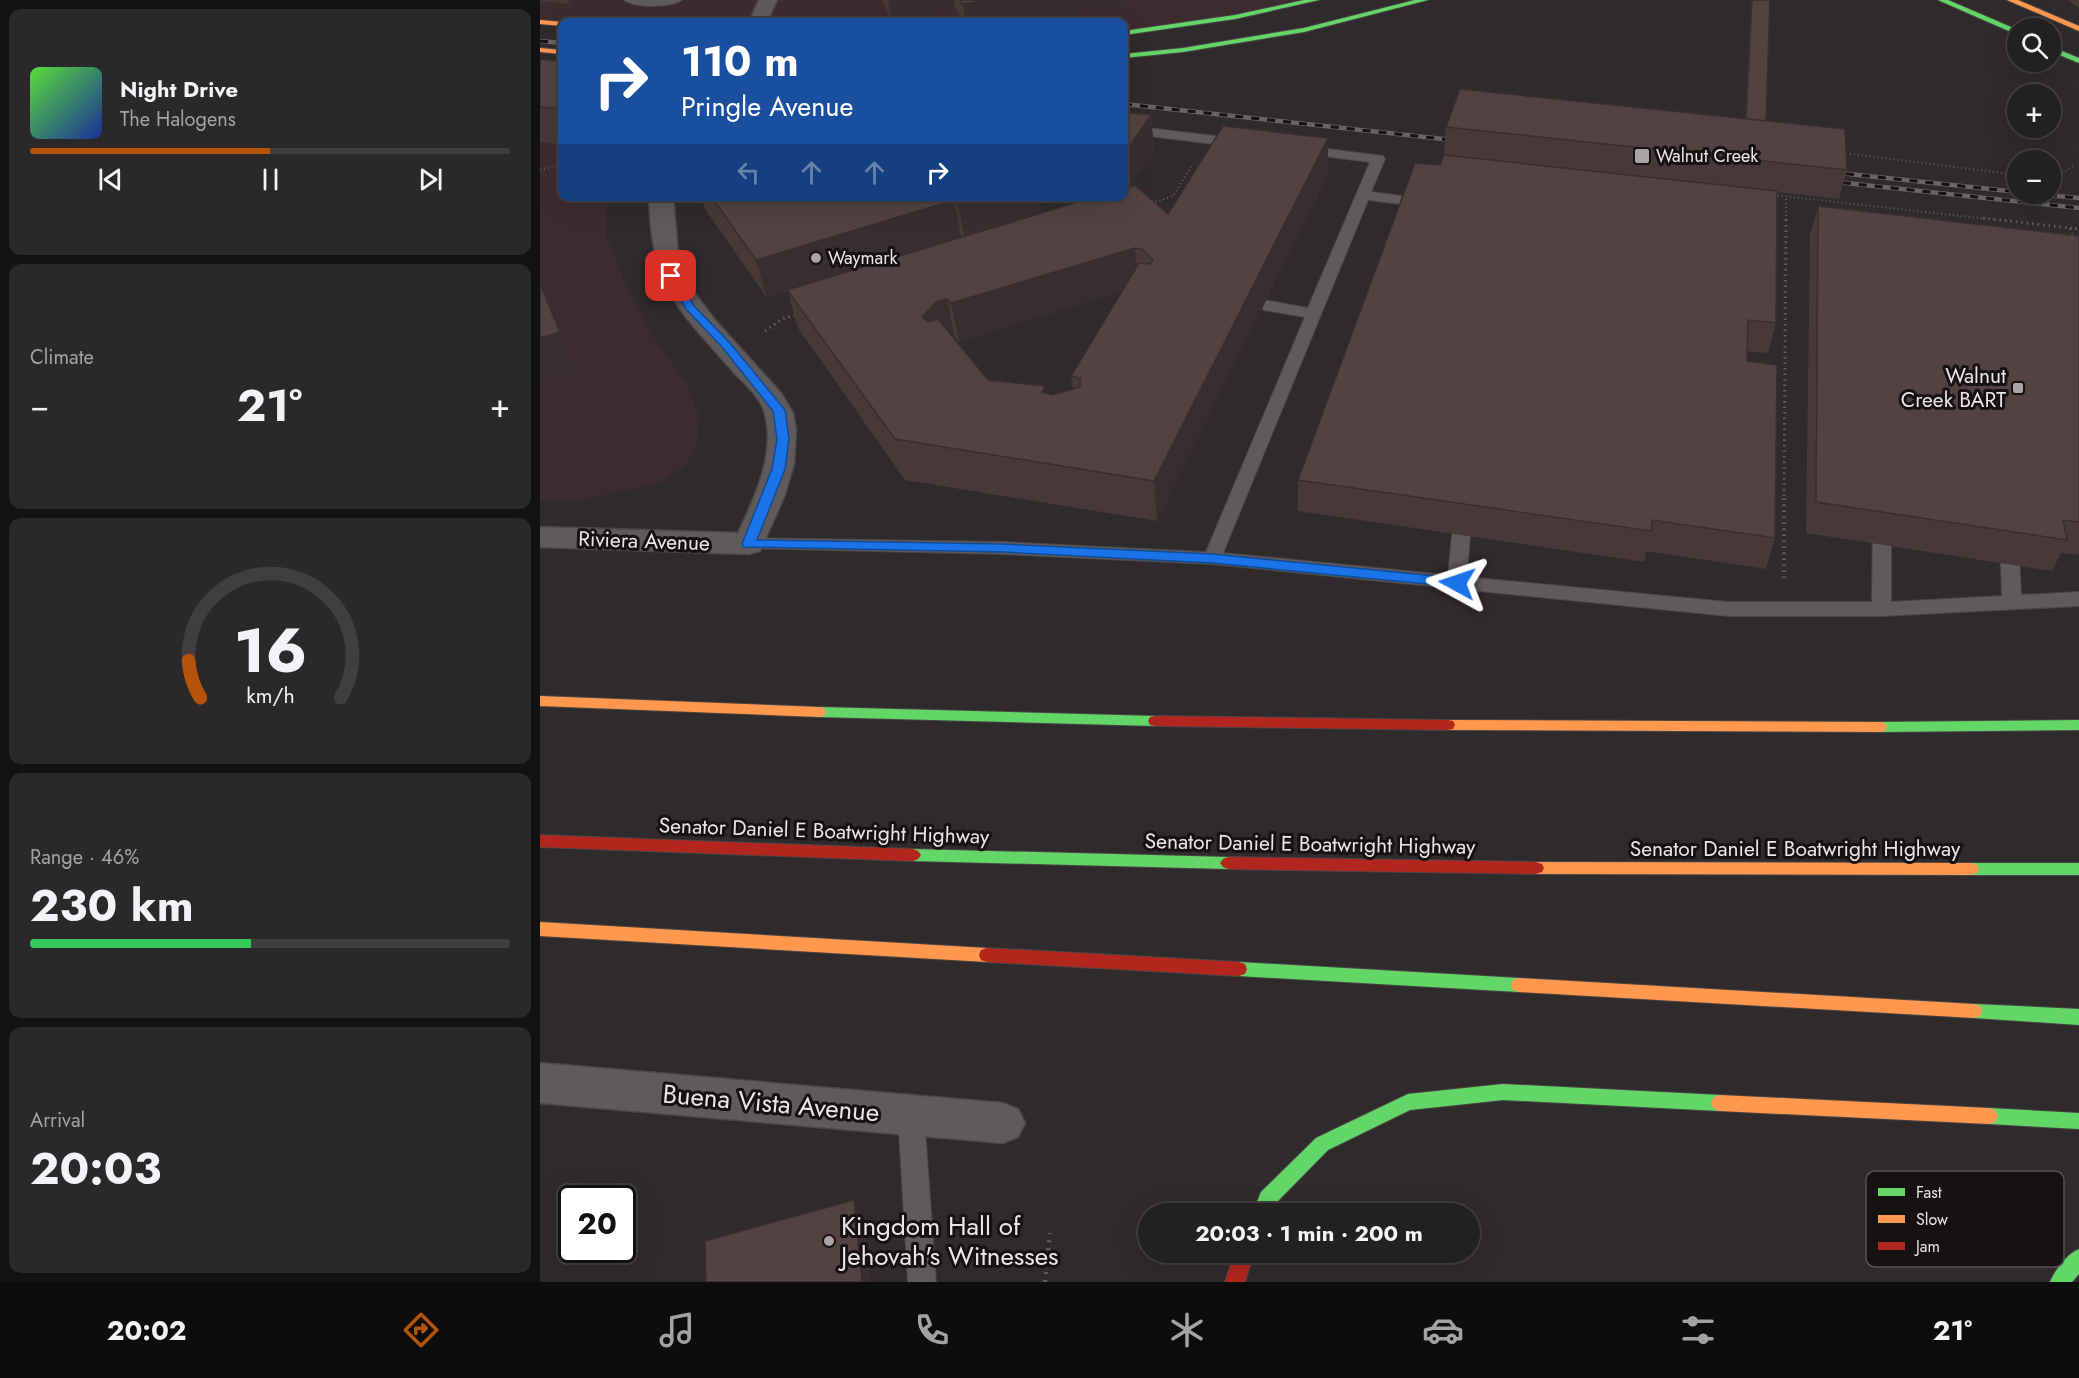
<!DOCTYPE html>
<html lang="en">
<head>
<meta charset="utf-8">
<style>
  :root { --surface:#232020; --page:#2b2829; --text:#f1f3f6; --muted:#a3a3a5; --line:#403e3e; --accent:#b45309 }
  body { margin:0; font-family:Jost,sans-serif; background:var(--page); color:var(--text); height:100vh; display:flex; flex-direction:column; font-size:22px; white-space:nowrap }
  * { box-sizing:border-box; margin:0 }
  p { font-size:20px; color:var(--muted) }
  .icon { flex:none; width:33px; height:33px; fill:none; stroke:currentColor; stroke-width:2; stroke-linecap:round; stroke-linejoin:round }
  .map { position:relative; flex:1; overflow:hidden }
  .panel { display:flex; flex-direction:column; gap:9px; padding:9px; background:#131212; width:540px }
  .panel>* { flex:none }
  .top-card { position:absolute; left:18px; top:18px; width:570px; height:183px; border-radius:12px; box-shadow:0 6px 24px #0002,0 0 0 2px var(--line); background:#1a4fa0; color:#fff; overflow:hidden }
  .tools { position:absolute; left:1467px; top:18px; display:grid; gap:12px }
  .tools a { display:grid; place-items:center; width:54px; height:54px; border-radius:50%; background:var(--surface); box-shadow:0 6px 24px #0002,0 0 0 2px var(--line); font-size:30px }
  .speed { position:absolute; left:18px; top:1185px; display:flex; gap:12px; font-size:30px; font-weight:700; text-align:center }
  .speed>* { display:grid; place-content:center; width:78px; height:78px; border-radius:50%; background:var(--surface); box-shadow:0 6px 24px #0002,0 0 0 2px var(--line); line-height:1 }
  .speed .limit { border:3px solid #111; border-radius:9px; background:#fff; color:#111 }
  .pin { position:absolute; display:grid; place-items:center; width:51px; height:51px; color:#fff; margin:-26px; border-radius:12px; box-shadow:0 3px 9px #0006 }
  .me { position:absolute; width:66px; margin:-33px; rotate:275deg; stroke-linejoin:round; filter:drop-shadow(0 0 4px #0008) }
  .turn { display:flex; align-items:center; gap:21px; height:126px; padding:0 24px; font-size:27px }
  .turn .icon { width:78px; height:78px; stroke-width:2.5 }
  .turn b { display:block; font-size:42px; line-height:51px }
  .lanes { display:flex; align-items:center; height:57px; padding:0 24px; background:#0003; justify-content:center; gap:30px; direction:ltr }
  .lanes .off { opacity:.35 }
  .big { font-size:45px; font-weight:700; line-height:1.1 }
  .panel .widget { flex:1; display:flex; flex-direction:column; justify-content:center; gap:9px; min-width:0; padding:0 21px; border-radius:12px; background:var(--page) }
  .panel .dial { align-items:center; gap:0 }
  .dial svg { height:156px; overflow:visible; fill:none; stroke:var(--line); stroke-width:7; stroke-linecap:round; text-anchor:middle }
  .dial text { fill:var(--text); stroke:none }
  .song { display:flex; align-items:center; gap:18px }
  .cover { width:72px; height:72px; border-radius:9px; background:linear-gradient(135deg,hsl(110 70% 55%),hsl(230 70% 35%)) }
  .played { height:6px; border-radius:3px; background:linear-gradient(90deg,var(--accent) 50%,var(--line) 50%) }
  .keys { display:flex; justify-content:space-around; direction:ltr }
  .heat { display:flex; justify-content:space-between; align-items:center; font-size:33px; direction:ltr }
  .charge { height:9px; border-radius:4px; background:linear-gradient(90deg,#34c759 46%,var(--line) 0) }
  .trip { position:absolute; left:598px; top:1203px; width:342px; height:60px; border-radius:30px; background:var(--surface); box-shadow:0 6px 24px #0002,0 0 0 2px var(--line); font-weight:700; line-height:60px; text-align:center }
  .tab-bar { display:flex; height:96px; justify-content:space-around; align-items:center; background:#0e0d0d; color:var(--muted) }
  .tab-bar .icon { width:42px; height:42px }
  .tab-bar .on { color:var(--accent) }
  .tab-bar b { font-size:27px; color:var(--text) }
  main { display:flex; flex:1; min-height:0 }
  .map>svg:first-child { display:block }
  .built { fill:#3c2c30 }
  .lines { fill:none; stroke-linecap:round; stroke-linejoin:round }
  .lane-casing { stroke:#4a4546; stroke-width:2 }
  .street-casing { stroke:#4a4546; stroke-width:3 }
  .fast-casing { stroke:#4a4546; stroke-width:2 }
  .slow-casing { stroke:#4a4546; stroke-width:2 }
  .jam-casing { stroke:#4a4546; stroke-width:2 }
  .path-far3 { stroke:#625e5f; stroke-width:2; stroke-dasharray:1 3; stroke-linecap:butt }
  .path-far2 { stroke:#625e5f; stroke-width:3; stroke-dasharray:1.5 4; stroke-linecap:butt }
  .path-far1 { stroke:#625e5f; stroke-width:4; stroke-dasharray:1.5 4.5; stroke-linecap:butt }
  .path { stroke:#625e5f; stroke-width:4.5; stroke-dasharray:2 6; stroke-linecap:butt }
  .lane { fill:#5f5a5b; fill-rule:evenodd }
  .street { fill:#5f5a5b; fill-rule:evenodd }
  .fast { fill:#63d668; fill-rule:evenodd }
  .slow { fill:#ff974d; fill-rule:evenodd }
  .jam { fill:#b3261e; fill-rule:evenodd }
  .rail-casing { stroke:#686565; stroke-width:4.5 }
  .rail { stroke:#161113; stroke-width:3; stroke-dasharray:8; stroke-linecap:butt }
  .wall { fill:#47393a; fill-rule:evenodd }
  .shaded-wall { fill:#392e2f }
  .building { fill:#524243; stroke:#392e2f; stroke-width:1.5; fill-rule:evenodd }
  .route { fill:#1a73e8; stroke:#114b97; stroke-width:1.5 }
  .poi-dot { fill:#aaa4a5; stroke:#161113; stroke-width:2 }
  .labels { text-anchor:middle; stroke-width:6; stroke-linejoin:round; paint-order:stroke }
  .far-poi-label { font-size:18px; fill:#ece5e6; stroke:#161113; text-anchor:start }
  .poi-label { font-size:21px; fill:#ece5e6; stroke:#161113; text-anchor:end }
  .street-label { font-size:21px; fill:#ece5e6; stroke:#161113 }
  .near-street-label { font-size:26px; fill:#ece5e6; stroke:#161113 }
  .near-poi-label { font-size:26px; fill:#ece5e6; stroke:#161113; text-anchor:start }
  .key { fill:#161113; stroke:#565152; stroke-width:1.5 }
  .key-label { font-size:16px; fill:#ece5e6 }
</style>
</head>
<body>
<main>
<section class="panel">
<div class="widget">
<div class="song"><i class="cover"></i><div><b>Night Drive</b><p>The Halogens</p></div></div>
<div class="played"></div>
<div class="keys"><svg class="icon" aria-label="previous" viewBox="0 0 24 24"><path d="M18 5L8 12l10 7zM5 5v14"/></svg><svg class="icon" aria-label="pause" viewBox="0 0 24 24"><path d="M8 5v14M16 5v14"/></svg><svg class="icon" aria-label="next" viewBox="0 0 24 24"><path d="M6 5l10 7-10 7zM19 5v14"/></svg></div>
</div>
<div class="widget"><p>Climate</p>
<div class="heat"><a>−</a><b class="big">21°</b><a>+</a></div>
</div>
<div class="widget dial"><svg viewBox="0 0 100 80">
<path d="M14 69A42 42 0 1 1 86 69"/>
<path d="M14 69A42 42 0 0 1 8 50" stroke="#b45309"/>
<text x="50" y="56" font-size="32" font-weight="700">16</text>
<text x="50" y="72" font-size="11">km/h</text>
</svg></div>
<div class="widget"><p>Range · 46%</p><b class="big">230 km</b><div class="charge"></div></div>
<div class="widget"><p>Arrival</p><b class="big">20:03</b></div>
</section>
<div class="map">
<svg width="1539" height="1282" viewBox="0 0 1539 1282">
  <rect width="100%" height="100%" fill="#2f2a2b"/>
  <g class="built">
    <polygon points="0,0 775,0 584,33 584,22 22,24 0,22"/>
    <polygon points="0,86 22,89 22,196 68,197 66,236 85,282 112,334 146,383 160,419 155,449 144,467 118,483 42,500 0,500"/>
  </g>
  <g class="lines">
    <defs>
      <g id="lane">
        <path d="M84,0h58c-11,8 -47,8 -58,0z"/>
        <polygon points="584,125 699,139 705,143 699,147 584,133"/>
        <polygon points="764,146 843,156 845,159 831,192 870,197 877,201 870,205 828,200 683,553 908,575 912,535 921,529 930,535 927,577 1188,602 1332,602 1333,519 1342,513 1351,519 1351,602 1462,596 1460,538 1469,532 1478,538 1481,595 1539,592 1539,606 1341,616 1188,616 672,564 462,554 203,548 200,544 209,538 462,542 666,552 765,317 724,310 716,305 724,300 768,308 830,162 759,153 757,150"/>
        <polygon points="371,1103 380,1107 384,1115 396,1282 368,1282 358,1115 362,1107"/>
      </g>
      <g id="street">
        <polygon points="219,0 237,0 227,22 209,22"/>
        <path d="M109,196h24l5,58 11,32 27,35 65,72 12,20 3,17 -2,34 -10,33 -24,54 -11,3 -209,-7v-20l198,6c17,-36 39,-82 26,-122 -4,-15 -24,-31 -34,-43 -57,-64 -78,-82 -81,-172z"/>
        <polygon points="0,1063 463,1103 478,1109 485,1123 478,1137 463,1143 0,1103"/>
      </g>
      <g id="fast">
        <polygon points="764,0 779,0 695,19 584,35 584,31 695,15"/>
        <polygon points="875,0 888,0 764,32 643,52 584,58 584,54 643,48 764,28"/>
        <polygon points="1398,0 1408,0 1478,30 1478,35"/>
        <polygon points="1510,46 1539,58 1539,63 1510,51"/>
        <polygon points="279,707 615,716 620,717 622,721 620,725 615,726 279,717 274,716 272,712 274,708"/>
        <polygon points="1539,720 1539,730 1340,732 1335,731 1333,727 1335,723 1340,722"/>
        <polygon points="373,849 688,857 693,859 696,863 693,867 688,869 373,861 368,859 365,855 368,851"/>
        <polygon points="1431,863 1539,863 1539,875 1431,875 1425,873 1423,869 1425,865"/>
        <polygon points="699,962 979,978 985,980 987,985 985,990 979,992 699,976 693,974 691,969 693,964"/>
        <polygon points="1434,1004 1539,1009 1539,1025 1434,1018 1428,1016 1426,1011 1428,1006"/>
        <polygon points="963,1084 1180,1095 1186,1097 1189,1103 1186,1109 1180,1111 963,1100 870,1110 788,1150 735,1204 731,1214 712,1214 721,1192 776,1138 868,1094"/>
        <polygon points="1449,1108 1539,1113 1539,1129 1449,1124 1443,1122 1440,1116 1443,1110"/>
        <path d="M1539,1249v25l-7,8h-22c5,-12 17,-28 29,-33z"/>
      </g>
      <g id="slow">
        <polygon points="1467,0 1478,0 1539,26 1539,31"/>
        <polygon points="0,20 22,22 25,22 22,22 22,26 0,24"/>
        <polygon points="0,48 22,50 22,54 0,52"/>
        <polygon points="0,696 279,707 284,708 286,712 284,716 279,717 0,706"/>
        <polygon points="908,720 1340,722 1345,723 1347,727 1345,731 1340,732 908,730 903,729 901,725 903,721"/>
        <polygon points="996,862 1431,863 1437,865 1439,869 1437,873 1431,875 996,874 990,872 988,868 990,864"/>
        <polygon points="0,922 447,948 453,950 455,955 453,960 447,962 0,936"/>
        <polygon points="979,978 1434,1004 1440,1006 1442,1011 1440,1016 1434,1018 979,992 973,990 971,985 973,980"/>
        <polygon points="1180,1095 1449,1108 1455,1110 1458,1116 1455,1122 1449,1124 1180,1111 1174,1109 1171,1103 1174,1097"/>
      </g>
      <g id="jam">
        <polygon points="615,716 908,720 913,721 915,725 913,729 908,730 615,726 610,725 608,721 610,717"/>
        <polygon points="0,835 373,849 378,851 381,855 378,859 373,861 0,847"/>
        <polygon points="688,857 996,862 1002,864 1004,868 1002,872 996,874 688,869 683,867 680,863 683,859"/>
        <polygon points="447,948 699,962 705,964 707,969 705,974 699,976 447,962 441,960 439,955 441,950"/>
        <polygon points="695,1252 714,1252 705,1282 685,1282"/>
      </g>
    </defs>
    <use href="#lane" class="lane-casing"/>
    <use href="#street" class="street-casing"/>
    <use href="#fast" class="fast-casing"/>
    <use href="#slow" class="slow-casing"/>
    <use href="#jam" class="jam-casing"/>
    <g class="path-far3">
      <polyline points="1302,153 1478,175"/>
      <polyline points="0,170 22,164"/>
      <polyline points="1510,175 1524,172 1534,165"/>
      <polyline points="1234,195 1457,220"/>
      <polyline points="612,203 633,196 652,165"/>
      <polyline points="1246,220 1246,196"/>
    </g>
    <g class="path-far2">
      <polyline points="1443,218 1530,228 1533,240"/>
      <polyline points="1530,228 1539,229"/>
      <polyline points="225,331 242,319 258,314"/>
      <polyline points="1244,496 1246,218"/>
    </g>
    <polyline class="path-far1" points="1244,578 1244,494"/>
    <polyline class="path" points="505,1282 510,1233"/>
    <use href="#lane" class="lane"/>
    <use href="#street" class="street"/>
    <use href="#fast" class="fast"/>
    <use href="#slow" class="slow"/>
    <use href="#jam" class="jam"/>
    <defs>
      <g id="rail">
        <polyline points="0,41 22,43"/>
        <polyline points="584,104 921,141"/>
        <polyline points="1290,172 1478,192"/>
        <polyline points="1287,181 1539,208"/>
        <polyline points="1493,194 1539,198"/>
      </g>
    </defs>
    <use href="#rail" class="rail-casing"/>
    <use href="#rail" class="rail"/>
  </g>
  <g class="wall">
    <polygon points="0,0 55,0 30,4 0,1"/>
    <polygon points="342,0 612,0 470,22 424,22 415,8 351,18"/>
    <polygon points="1211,0 1230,0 1226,121 1307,170 1299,199 1237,192 1236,323 1228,353 1207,351 1207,361 1235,538 1226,569 1106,551 1104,562 758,511 758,480 900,165 904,155 906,127 1205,119"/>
    <polygon points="1528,0 1539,0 1539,8"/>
    <polygon points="0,59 22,61 22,144 0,142"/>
    <path d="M611,115l3,36 -25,36 39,27 160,-76v37l-171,346 -252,-41 -107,-152 -10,-36 -21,6 -62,-89 -4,-13h338l2,17 54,-16 -6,-1h35zM582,291l-51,85 2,13 -20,6 -65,-15 -34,-42h1l4,4z"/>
    <polygon points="1278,206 1539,236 1539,555 1521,553 1512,571 1266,533 1270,234"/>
  </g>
  <g class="shaded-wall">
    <polygon points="28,0 55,0 30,4"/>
    <polygon points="348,0 414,0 415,8 351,18"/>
    <polygon points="447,0 612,0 470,22 426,22 423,4"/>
    <polygon points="634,0 653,0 634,3"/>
    <polygon points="611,115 614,151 584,196 584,154"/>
    <polygon points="788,138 788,175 617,521 614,481"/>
    <polygon points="442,196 499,196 502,218 425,241 418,204"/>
    <polygon points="414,200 421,237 247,290 248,292 227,298 216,260"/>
    <polygon points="595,248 598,286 419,342 411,303"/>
    <polygon points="407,299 415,338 404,341 382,317 396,302"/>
    <polygon points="20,332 37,372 0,382 0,338"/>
    <polygon points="314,1200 324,1221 331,1282 322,1282"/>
  </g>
  <g class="building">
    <polygon points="421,0 447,0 423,4"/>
    <polygon points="1212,0 1230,0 1226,121 1206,119"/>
    <polygon points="0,59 22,61 22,109 0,107"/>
    <polygon points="920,89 1305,129 1307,170 906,127"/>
    <polygon points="584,112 611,115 584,154"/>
    <path d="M683,126l105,12 -174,343 -259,-42 -108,-149 311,-94h26v-7l11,-4 33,29zM595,248l7,1 11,11 -3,4 -11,-1 -68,113 9,2v9l-27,8 -11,-3 3,-6 -57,-6 -50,-61 -10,3 -6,-5 14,-15 11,-3 4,4z"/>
    <polygon points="904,155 1237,191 1236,323 1208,320 1207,361 1237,365 1235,538 1112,520 1111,531 758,480 875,163 900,165"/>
    <polygon points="171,196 442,196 418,204 414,200 216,260"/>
    <polygon points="1278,206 1539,236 1539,522 1523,520 1527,540 1276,502"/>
    <polygon points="0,284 20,332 0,338"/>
    <polygon points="314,1200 322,1282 166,1282 165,1241"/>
  </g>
  <polygon class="route" points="128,274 135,274 154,306 190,343 245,410 249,439 245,469 217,540 462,544 672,554 917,578 923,583 917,587 672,563 462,552 204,547 202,544 232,469 237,439 233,411 182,347 146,309 126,276"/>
  <g class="poi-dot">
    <rect x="1094" y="148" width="16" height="16" rx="3"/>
    <circle cx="276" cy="258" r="6"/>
    <rect x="1472" y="382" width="12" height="12" rx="3"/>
    <circle cx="289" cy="1241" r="6"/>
  </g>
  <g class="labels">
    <g class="far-poi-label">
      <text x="1116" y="162">Walnut Creek</text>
      <text x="288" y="264">Waymark</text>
    </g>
    <g class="poi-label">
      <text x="1466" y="383">Walnut<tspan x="1466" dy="24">Creek BART</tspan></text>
    </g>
    <g class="street-label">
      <text transform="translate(104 541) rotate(2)" y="7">Riviera Avenue</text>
      <text transform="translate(284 831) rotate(2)" y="7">Senator Daniel E Boatwright Highway</text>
      <text transform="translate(770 844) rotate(1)" y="7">Senator Daniel E Boatwright Highway</text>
      <text x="1255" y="856">Senator Daniel E Boatwright Highway</text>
    </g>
    <g class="near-street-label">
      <text transform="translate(231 1103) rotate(5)" y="9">Buena Vista Avenue</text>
    </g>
    <g class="near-poi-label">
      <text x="301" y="1235">Kingdom Hall of<tspan x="301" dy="30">Jehovah's Witnesses</tspan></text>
    </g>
  </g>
  <rect x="1326" y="1171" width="198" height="96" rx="9" class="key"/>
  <rect x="1338" y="1188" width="27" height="8" fill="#63d668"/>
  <rect x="1338" y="1215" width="27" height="8" fill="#ff974d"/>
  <rect x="1338" y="1242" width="27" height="8" fill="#b3261e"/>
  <g class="key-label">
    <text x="1376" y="1198">Fast</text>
    <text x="1376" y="1225">Slow</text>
    <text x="1376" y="1252">Jam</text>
  </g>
</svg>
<div class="tools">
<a><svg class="icon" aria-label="search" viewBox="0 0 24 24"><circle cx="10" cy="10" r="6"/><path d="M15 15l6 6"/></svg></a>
<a>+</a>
<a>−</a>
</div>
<div class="speed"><div class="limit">20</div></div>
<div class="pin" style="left:131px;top:276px;background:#d93025"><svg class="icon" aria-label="arrive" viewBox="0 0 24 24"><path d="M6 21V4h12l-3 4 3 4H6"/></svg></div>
<svg class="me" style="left:917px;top:583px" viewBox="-20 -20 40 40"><path d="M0-17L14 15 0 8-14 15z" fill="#1a73e8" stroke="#fff" stroke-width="4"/></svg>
<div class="trip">20:03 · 1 min · 200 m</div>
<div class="top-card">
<div class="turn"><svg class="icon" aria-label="right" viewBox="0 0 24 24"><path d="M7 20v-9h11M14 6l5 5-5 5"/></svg><div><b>110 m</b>Pringle Avenue</div></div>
<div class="lanes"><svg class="icon off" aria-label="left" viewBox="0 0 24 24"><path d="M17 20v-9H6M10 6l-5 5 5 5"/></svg><svg class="icon off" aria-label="ahead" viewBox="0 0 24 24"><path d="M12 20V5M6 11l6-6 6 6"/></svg><svg class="icon off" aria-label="ahead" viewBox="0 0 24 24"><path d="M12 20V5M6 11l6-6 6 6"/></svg><svg class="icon" aria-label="right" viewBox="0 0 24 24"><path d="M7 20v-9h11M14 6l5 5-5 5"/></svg></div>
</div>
</div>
</main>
<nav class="tab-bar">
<b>20:02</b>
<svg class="icon on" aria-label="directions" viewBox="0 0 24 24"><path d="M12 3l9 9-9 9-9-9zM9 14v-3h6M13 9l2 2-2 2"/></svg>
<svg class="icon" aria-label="music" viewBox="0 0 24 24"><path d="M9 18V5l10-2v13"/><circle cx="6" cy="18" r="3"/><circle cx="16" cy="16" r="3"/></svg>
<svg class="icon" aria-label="phone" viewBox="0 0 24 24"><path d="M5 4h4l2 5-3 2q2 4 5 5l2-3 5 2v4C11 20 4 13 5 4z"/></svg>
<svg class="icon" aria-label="climate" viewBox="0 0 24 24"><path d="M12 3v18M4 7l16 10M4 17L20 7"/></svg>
<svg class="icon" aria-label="car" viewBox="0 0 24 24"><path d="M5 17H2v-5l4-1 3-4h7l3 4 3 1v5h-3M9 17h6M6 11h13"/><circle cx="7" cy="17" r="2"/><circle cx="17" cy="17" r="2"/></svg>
<svg class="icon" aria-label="filters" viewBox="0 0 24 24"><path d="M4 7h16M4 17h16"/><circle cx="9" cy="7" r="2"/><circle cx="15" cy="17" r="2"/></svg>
<b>21°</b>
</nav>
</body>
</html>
